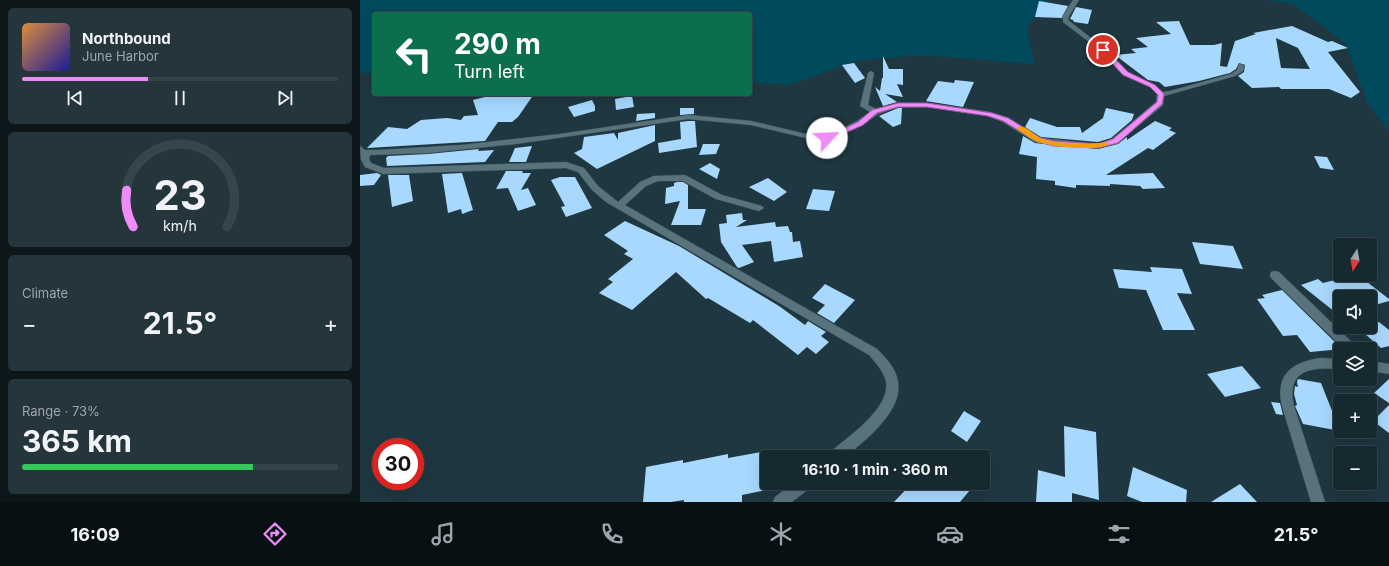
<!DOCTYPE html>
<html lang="en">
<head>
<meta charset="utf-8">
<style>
  :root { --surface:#172930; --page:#24353c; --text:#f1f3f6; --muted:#9ea6ab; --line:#36454c; --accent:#ee8cf8 }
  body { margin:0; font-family:Inter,sans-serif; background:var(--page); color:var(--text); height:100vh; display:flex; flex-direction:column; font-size:15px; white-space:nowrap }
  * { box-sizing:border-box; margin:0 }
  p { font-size:13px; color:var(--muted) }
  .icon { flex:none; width:22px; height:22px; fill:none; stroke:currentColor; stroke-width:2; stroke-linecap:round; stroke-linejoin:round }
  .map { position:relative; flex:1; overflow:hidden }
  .side { display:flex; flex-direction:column; gap:8px; padding:8px; background:#0d171a; width:360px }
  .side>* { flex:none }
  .hud { position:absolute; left:12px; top:12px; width:380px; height:84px; border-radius:4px; box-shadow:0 4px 16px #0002,0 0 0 1px var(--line); background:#0b6e4f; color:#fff; overflow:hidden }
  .needle { width:26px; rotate:191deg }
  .controls { position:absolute; left:973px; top:238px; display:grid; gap:8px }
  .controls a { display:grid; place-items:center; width:44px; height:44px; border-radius:4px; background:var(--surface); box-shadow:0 4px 16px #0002,0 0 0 1px var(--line); font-size:20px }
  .speed { position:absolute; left:12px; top:438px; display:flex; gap:8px; font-size:20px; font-weight:700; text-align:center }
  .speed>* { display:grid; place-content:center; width:52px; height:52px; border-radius:50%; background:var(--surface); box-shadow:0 4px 16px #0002,0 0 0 1px var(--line); line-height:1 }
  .speed .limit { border:6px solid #d22; background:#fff; color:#111 }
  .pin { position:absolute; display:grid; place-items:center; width:34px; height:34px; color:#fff; margin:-17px; border:2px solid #fff; border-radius:50%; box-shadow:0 1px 4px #0007 }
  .me { position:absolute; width:44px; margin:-22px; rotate:65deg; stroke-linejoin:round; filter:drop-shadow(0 0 3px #0008) }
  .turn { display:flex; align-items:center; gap:14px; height:84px; padding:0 16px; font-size:18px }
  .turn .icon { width:52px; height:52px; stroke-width:2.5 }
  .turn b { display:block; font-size:28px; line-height:34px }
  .big { font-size:30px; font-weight:700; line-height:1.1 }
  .side .widget { flex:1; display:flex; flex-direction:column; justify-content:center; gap:6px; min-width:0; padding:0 14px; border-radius:6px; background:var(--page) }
  .side .dial { align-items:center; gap:0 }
  .dial svg { height:104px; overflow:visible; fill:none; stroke:var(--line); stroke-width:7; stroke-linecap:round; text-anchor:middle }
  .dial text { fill:var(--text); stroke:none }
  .song { display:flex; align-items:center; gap:12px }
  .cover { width:48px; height:48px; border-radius:6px; background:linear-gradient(135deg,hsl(30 70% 55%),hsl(240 70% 35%)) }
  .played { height:4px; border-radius:2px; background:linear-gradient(90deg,var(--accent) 40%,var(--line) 40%) }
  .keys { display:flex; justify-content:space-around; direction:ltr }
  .heat { display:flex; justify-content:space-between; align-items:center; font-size:22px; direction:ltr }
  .charge { height:6px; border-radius:3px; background:linear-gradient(90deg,#34c759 73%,var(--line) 0) }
  .trip { position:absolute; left:400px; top:450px; width:230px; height:40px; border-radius:4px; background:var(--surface); box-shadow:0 4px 16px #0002,0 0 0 1px var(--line); font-weight:700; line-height:40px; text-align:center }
  .menu { display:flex; height:64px; justify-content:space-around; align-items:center; background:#091013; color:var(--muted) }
  .menu .icon { width:28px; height:28px }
  .menu .selected { color:var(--accent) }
  .menu b { font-size:18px; color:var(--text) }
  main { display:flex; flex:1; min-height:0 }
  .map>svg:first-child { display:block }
  .green { fill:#004a5d }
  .building { fill:#a8d8fe; fill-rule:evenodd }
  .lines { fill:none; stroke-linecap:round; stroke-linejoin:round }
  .minor-casing { stroke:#3d545a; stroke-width:1 }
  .minor { fill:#59737d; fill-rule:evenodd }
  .route { fill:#ee8cf8; stroke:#9b5ba1 }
  .slow { fill:#f59e0b }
</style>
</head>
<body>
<main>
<section class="side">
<div class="widget">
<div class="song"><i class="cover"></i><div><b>Northbound</b><p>June Harbor</p></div></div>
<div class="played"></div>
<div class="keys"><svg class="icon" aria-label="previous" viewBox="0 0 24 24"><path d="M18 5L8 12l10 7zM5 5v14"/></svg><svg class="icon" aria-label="pause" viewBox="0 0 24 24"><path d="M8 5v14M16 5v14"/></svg><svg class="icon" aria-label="next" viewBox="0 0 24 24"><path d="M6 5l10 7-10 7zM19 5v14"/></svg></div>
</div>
<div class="widget dial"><svg viewBox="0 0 100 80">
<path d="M14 69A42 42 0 1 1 86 69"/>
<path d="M14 69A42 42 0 0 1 9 41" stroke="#ee8cf8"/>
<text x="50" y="56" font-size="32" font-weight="700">23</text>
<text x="50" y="72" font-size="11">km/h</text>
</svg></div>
<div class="widget"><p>Climate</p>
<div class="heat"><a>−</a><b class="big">21.5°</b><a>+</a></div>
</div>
<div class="widget"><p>Range · 73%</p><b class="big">365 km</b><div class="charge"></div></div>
</section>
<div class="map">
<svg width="1029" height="502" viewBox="0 0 1029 502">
  <rect width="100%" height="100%" fill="#1f3740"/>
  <g class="green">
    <polygon points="0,0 689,0 667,26 674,64 559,55 496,61 429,85 390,83 390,14 14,14 14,73 0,73"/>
    <polygon points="909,0 1029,0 1029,131 1007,102 986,44 933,4"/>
  </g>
  <g class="building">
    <polygon points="679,1 708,6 702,18 675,17"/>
    <polygon points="716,7 732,10 728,24 714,22 713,20 710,19"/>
    <path d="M819,21l11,24h24l8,-2 -2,23 7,1 8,-26 21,-7 -3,-1 39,-7 36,16 4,-1 16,7 -20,4 32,40 -9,6 -22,-9h-48l-2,-2 -27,1 -14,-12 6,-4 1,-7 -6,-2 -3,6 -6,4 -31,8 -34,6 -6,-5 -11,-2 -33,-25 21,-2 -5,-4 17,-2 -12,-9 35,-4 -15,-12zM916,38l22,10 12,21 -29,-1z"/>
    <polygon points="523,56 529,69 543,69 543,85 537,84 543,97 525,94 537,102 523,106 515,87 520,91 522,78 523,78"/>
    <polygon points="494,63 505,78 495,83 482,65"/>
    <polygon points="595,80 614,82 603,107 566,101 578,81 594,83"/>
    <polygon points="137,94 174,94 158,117 152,122 138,122 125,141 7,148 28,127 47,129 61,120 87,118 101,120 104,116 118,115 113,100"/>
    <polygon points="272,96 274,107 256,110 255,99"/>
    <polygon points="232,100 235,106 235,111 214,117 208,107"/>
    <polygon points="320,108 334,108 334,114 320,115"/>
    <polygon points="538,108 542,108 541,124 533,127 519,116"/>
    <polygon points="746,108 774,114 772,120 751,138 738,142 681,137 665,127 670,118 697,127 720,127 722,133 743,118"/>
    <polygon points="295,113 295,118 276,121 277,114"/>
    <polygon points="328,121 335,121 337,147 299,153 298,143 321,139 320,122"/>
    <polygon points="795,121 812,128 809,130 816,133 793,150 788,148 746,175 793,173 805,188 783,189 780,186 750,184 750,186 716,185 716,188 695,185 695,181 676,179 677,157 659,154 663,136 675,143 738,149 758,144 767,137 767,140"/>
    <polygon points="295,125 295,141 237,169 214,153 222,149 224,137 254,133 258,140 258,133"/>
    <polygon points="343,144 360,144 356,154 339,155"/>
    <polygon points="172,146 166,162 149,162 155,148"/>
    <polygon points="119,149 118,151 134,150 125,162 27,166 26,158 28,156 68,154"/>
    <polygon points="954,156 967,157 974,170 960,168"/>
    <polygon points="350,163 360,169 357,179 339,169"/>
    <polygon points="146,171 163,171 162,173 171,173 161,190 168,188 176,205 158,211 148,188 136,189"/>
    <polygon points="17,173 21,175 14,185 0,186 0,175"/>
    <polygon points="102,173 113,210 102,214 101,209 88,213 82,174"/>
    <polygon points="28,175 49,175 53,201 32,207"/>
    <polygon points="200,177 215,177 232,208 206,217 201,207 205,206 191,180"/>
    <polygon points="408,178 427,192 414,201 389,187"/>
    <polygon points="317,182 323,182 328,185 328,209 346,209 341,225 311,225 320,201 305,204 306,188 314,186 314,183"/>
    <polygon points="453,189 475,191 469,211 446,209"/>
    <polygon points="382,213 383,220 387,220 376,227 415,222 416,227 428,226 430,232 432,232 433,242 440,241 443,257 414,262 411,241 382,245 394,262 379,268 377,267 361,242 359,224 367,223 366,215"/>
    <polygon points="265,221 319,246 419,306 445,325 448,321 466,332 461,336 469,342 456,354 447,347 438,355 393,320 390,323 348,298 346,299 316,272 272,310 239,293 253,282 248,279 273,259 264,254 268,251 244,235"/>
    <polygon points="832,242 873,246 883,269 840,264"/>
    <polygon points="790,267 822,269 832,294 817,293 835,330 803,330 786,290 759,288 753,269 792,272"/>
    <polygon points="994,275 998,275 1029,299 1029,301 1015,305 1010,300 1010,297 980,297 980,316 941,285 958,279 963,283"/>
    <polygon points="465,284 495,300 474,323 457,313 465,305 452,298"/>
    <polygon points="922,290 982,349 950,352 937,335 923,336 897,299 905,298 902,295"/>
    <polygon points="1019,322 1029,330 1029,346 1021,348 997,327 1010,327 1010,324"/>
    <polygon points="882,366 901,388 865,397 847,374"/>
    <polygon points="938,379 961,383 980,431 943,424 935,406 937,405 934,394 935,386 938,387 937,382"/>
    <polygon points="1029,379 1029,403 1014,393"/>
    <polygon points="911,402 920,403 923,415 916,414"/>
    <polygon points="1029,405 1029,433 1013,421"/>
    <polygon points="604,411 621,421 607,442 591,431"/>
    <polygon points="704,426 736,432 739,500 712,493 712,502 676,502 678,470 705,477"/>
    <polygon points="407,451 407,490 382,495 382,502 324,502 324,500 311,502 283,502 286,467 323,460 323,463 368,454 368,458"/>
    <polygon points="773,467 827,490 826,502 782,502 767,496"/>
    <polygon points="552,483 616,483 600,502 534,502"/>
    <polygon points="880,484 897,502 851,502"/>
  </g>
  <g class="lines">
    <defs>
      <g id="minor">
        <path d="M713,0h6l-10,16 -1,4 37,29 22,23 28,13 8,7 7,-1 61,-17 6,-4 2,-6 5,1 -1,6 -8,5 -71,20 -1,9 -45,38 -20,5 -44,-3 -19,-3 -32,-20 -14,-6 -62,-9h-29l-20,7 -15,11 -36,15 -17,-1 -59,-14 -63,-6 -172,25 -88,9 -58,2 -1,4 2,4 13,5 182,-6 18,6 14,18 20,16 22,-20 14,-6 31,-1 37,20 40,11 2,2 -5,3 -43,-12 -33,-18h-25l-12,5 -21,19 252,144c9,9 19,19 21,33 5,29 -33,59 -53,75h-17l2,-5c18,-15 61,-44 56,-71 -3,-10 -10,-18 -17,-26l-263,-153 -14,-12 -14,-18 -12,-4 -183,6 -18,-7 -4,-8 -1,-13 5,4h14l82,-5 99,-11 128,-19 63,6 59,14 16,1 31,-15 13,-9 -10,-6 8,-33 3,-2 3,2 -6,32 8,4 22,-6h29l63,9 19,6 31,20 58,6 14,-5 44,-37 1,-8 -6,-7 -28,-13 -22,-23 -38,-29v-6z"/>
        <polygon points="915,271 919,272 996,346 998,349 984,349 911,278 910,275 911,272"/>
        <path d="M961,358l19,1v10c-29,-2 -54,0 -46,37l31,96h-14l-29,-96c-7,-32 10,-44 39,-48z"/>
        <polygon points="1010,361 1029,364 1029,374 1010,371"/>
        <polygon points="433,483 452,483 450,488 432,502 413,502 415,497"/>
      </g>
    </defs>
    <use href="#minor" class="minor-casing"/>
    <use href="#minor" class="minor"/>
  </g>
  <polygon class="route" points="741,48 745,48 768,72 795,85 804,94 802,104 758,143 738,148 694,146 678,142 643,121 628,116 567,107 538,107 517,113 503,125 470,140 463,138 498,122 512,110 538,103 567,103 632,113 648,118 681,138 694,141 738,144 753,139 797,102 798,95 790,87 763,75 741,51"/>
  <path class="slow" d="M658,127c8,-2 15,7 22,11 13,6 51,7 66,4l3,2c-10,8 -60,3 -73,-3 -6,-2 -12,-8 -18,-11z"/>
</svg>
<div class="controls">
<a><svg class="needle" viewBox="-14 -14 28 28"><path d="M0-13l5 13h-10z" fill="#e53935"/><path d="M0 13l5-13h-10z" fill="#9ea6ab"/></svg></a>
<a><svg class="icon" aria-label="sound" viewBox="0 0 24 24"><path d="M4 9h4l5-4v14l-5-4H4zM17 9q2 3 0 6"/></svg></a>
<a><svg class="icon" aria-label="layers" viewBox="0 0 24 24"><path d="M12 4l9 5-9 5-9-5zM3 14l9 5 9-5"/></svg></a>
<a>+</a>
<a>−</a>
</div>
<div class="speed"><div class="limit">30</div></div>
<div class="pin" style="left:743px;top:50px;background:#d93025"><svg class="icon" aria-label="arrive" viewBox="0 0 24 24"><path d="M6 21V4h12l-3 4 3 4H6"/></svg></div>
<svg class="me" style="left:467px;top:138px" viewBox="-20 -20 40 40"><circle r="19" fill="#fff"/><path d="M0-13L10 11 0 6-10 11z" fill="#ee8cf8"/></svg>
<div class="trip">16:10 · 1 min · 360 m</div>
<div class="hud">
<div class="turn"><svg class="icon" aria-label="left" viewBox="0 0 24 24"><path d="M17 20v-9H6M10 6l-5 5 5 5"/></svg><div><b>290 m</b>Turn left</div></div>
</div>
</div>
</main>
<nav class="menu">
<b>16:09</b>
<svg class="icon selected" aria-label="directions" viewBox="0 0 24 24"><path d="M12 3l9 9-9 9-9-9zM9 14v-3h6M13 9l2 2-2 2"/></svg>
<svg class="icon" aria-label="music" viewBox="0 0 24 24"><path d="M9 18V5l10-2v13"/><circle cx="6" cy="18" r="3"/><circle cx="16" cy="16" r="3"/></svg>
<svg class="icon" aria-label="phone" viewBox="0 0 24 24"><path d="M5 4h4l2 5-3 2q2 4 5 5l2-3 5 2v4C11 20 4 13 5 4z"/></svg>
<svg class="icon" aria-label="climate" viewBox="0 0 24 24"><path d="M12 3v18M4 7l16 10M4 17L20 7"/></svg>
<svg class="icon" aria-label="car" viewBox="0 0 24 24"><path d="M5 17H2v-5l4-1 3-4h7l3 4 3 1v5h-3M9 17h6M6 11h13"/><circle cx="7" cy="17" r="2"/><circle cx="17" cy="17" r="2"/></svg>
<svg class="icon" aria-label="filters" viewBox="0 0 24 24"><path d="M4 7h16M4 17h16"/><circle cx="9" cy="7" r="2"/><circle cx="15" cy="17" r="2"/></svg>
<b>21.5°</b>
</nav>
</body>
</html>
